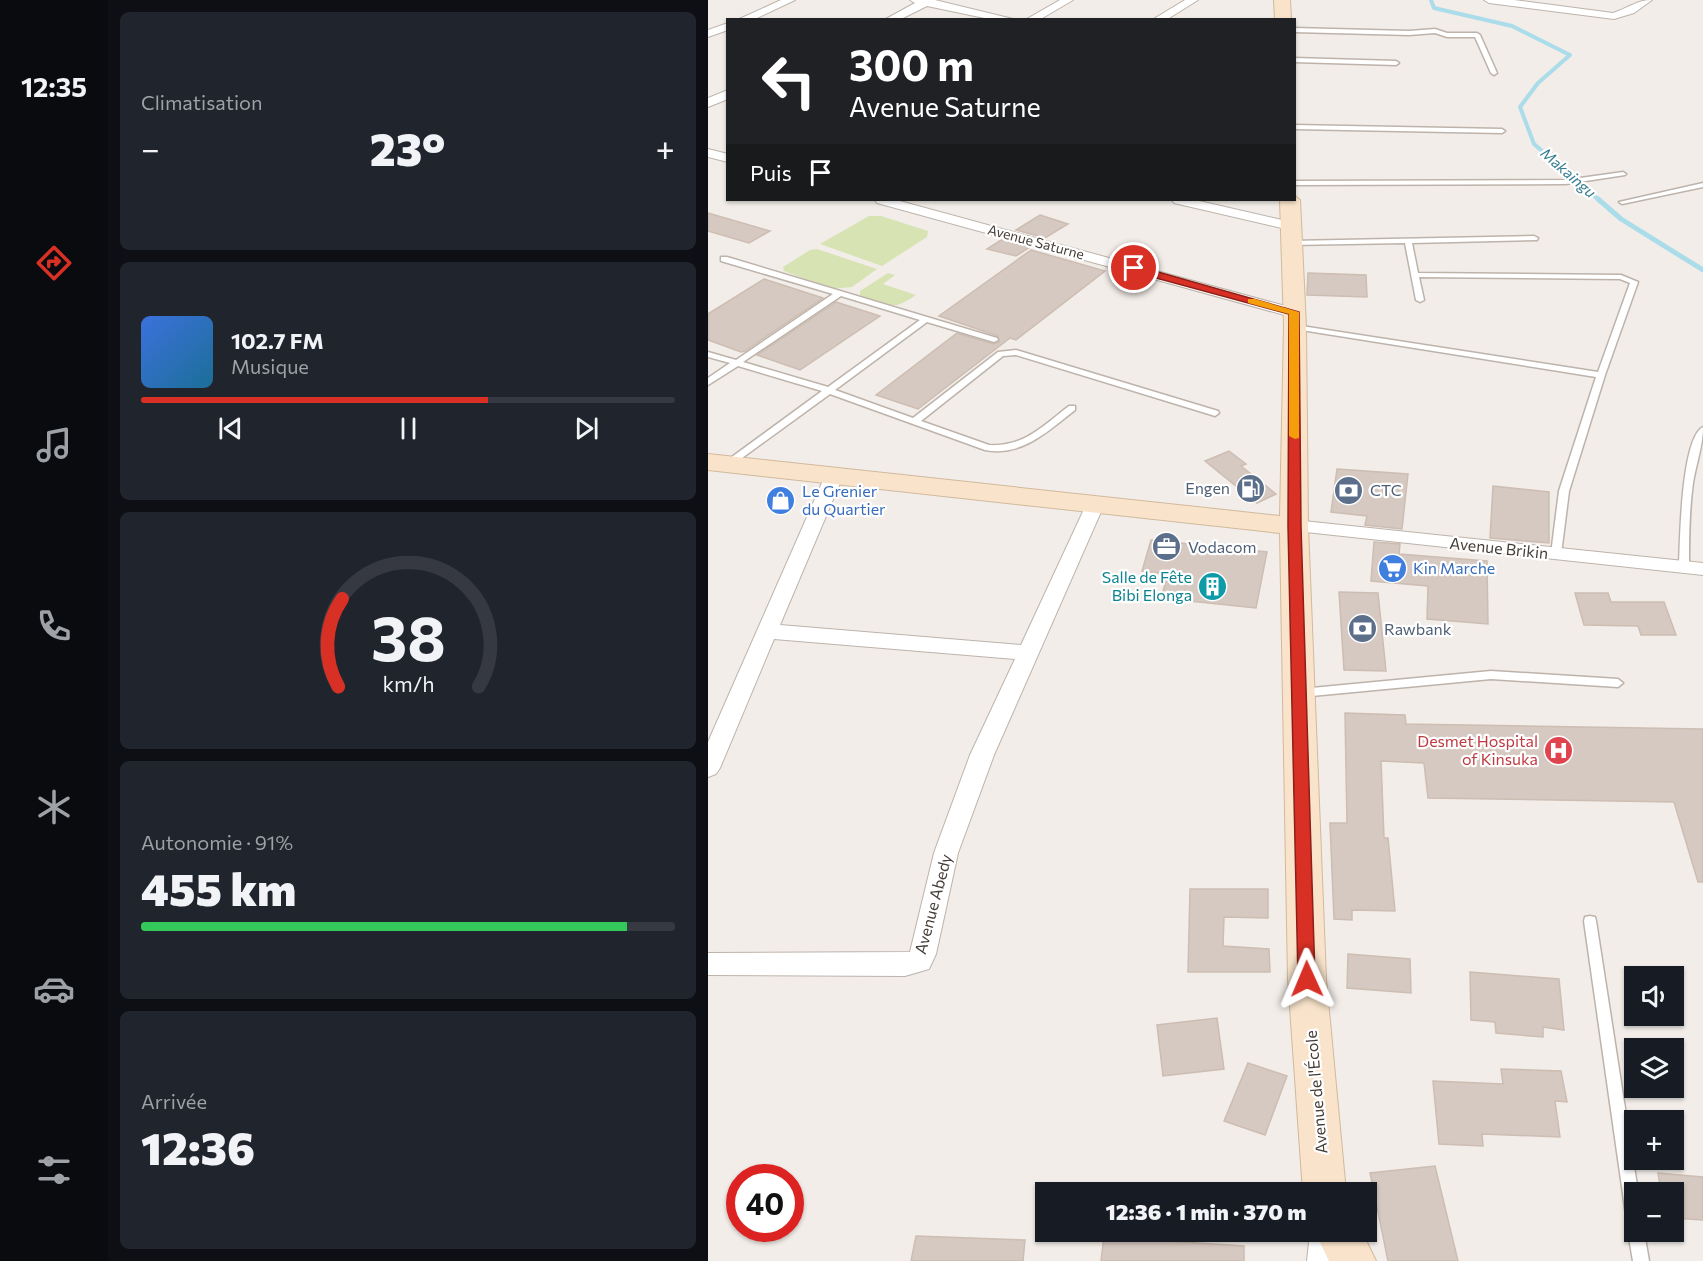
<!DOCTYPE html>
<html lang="fr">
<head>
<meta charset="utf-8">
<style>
  :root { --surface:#171b24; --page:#20242c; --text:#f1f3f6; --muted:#9ea1a6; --line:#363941; --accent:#d93025 }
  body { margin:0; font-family:Commissioner,sans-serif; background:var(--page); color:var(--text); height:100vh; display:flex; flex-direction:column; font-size:22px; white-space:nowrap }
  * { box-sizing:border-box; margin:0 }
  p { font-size:20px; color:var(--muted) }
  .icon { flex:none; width:33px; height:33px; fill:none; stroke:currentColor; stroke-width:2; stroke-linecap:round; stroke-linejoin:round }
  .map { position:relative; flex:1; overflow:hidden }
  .panel { display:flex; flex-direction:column; gap:12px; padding:12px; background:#0d0f14; width:600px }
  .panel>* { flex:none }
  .top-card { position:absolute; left:18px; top:18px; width:570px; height:183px; border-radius:0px; box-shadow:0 2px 4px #0004; background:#202124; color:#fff; overflow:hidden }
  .buttons { position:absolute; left:916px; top:966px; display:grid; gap:12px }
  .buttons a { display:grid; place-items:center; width:60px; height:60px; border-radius:0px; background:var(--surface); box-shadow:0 2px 4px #0004; font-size:30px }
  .speed { position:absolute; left:18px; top:1164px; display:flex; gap:12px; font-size:30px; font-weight:700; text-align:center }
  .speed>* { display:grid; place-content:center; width:78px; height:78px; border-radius:50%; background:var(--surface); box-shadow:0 2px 4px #0004; line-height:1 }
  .speed .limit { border:9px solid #d22; background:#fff; color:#111 }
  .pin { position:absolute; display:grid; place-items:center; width:51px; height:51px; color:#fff; margin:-26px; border:3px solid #fff; border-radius:50%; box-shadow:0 2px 6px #0007 }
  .me { position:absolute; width:66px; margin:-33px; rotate:359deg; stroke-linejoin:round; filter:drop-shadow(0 0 4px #0008) }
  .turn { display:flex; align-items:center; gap:21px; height:126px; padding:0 24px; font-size:27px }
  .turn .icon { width:78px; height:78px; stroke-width:2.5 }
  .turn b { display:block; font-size:42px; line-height:51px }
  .then { display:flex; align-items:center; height:57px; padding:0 24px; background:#0003; gap:12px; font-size:22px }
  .big { font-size:45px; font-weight:800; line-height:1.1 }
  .panel .tile { flex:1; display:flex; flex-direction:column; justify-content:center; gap:9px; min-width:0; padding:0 21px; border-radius:9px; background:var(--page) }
  .panel .dial { align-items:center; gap:0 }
  .dial svg { height:156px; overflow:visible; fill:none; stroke:var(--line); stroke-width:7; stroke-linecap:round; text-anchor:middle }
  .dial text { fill:var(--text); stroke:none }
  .song { display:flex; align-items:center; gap:18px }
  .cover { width:72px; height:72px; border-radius:9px; background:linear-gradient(135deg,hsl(220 70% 55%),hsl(200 70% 35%)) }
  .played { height:6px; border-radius:3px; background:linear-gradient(90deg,var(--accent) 65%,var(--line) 65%) }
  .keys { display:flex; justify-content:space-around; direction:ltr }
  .heat { display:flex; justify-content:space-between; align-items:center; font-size:33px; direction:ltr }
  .charge { height:9px; border-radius:4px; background:linear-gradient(90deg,#34c759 91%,var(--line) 0) }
  .trip { position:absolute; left:327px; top:1182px; width:342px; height:60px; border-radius:0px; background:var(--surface); box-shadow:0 2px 4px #0004; font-weight:800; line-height:60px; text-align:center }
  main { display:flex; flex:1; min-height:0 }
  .dock { display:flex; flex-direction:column; width:108px; justify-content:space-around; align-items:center; background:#090b0e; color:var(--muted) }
  .dock .icon { width:42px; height:42px }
  .dock .current { color:var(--accent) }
  .dock b { font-size:27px; color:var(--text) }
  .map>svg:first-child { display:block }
  .green { fill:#d8e3b4 }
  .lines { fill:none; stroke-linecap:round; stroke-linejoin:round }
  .stream-far1 { stroke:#aadde9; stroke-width:4 }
  .stream { stroke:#aadde9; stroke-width:5 }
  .building { fill:#d6c9c1; stroke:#cdbdb2; stroke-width:1.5 }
  .lane-casing { stroke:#bdb3ab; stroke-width:3 }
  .street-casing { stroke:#bdb3ab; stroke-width:2 }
  .secondary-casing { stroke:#d1b99d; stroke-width:2 }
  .lane { fill:#fff; fill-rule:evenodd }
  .street { fill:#fff; fill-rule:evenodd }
  .secondary { fill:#f9e4cb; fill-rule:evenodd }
  .route { fill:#d93025; stroke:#8d1f18; stroke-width:1.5 }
  .slow { fill:#f59e0b }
  .labels { text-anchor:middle; stroke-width:4.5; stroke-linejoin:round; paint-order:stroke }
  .far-street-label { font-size:14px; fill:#453d37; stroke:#fff }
  .far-water-label { font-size:15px; font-style:italic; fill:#347d90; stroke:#fff }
  .service-label { font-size:16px; fill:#4e5e75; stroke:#fff; text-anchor:start }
  .shop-label { font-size:16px; fill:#366cbe; stroke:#fff; text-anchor:start }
  .street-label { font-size:16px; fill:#453d37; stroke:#fff }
  .culture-label { font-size:16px; fill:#0d838f; stroke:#fff; text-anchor:end }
  .health-label { font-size:16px; fill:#be3a42; stroke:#fff; text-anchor:end }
</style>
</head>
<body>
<main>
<nav class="dock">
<b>12:35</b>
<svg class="icon current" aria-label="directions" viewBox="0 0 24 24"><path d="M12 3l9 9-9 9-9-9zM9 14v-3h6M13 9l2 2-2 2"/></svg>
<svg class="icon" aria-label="music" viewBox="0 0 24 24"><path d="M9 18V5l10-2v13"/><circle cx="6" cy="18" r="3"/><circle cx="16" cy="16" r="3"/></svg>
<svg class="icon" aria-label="phone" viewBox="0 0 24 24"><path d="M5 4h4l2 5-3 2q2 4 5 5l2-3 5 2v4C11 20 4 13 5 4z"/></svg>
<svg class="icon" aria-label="climate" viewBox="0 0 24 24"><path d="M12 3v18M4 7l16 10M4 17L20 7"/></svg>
<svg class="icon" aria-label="car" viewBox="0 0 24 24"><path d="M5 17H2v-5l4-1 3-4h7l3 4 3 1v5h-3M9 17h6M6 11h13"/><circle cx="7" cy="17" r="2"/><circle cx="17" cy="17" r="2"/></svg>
<svg class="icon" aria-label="filters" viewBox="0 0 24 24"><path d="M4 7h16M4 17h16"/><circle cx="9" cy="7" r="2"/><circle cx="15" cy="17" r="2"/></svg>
</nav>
<section class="panel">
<div class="tile"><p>Climatisation</p>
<div class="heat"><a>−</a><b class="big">23°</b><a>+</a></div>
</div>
<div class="tile">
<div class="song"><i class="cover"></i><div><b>102.7 FM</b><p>Musique</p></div></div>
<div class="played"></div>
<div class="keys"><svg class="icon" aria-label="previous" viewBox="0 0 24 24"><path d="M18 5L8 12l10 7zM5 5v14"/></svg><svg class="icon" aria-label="pause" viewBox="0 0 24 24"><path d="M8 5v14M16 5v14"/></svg><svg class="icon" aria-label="next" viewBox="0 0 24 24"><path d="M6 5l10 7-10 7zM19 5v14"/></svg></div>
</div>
<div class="tile dial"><svg viewBox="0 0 100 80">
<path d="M14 69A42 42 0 1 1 86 69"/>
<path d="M14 69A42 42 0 0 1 16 24" stroke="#d93025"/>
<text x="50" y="56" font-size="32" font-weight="700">38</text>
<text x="50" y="72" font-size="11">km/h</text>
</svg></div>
<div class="tile"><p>Autonomie · 91%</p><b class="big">455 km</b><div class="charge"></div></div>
<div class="tile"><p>Arrivée</p><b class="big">12:36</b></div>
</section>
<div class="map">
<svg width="995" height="1261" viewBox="0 0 995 1261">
  <rect width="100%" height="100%" fill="#f2ede8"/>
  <g class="green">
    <polygon points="161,216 173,216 220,231 219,237 174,266 112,244"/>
    <polygon points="109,249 169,269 144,287 123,289 76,271 75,267 102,250"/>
    <path d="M180,273l7,2 -12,9 33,11c-23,16 -30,12 -56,2v-6z"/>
  </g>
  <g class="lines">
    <polyline class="stream-far1" points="723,0 726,8 804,26 862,55 830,83 812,107 826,144 892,201"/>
    <polyline class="stream" points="890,199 913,219 995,270"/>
  </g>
  <g class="building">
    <polygon points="0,213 62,231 41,243 0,231"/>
    <polygon points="332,215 360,224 337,238 308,230"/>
    <polygon points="293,240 322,247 308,256 279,249"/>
    <polygon points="323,250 397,271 308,340 302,338 210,409 168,395 249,333 285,344 291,342 290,336 231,316"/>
    <polygon points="600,273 658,275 659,297 599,295"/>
    <polygon points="56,279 115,298 37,351 33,352 0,340 0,314"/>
    <polygon points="128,302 172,316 92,370 49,355"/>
    <polygon points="521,451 538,464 533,466 568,494 549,503 497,461"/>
    <polygon points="629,469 700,474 694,529 657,525 659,516 623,512"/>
    <polygon points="785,486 841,492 841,543 782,538"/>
    <polygon points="443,540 559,552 548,608 453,598 460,574 434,571"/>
    <polygon points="666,542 692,544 691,554 779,561 780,624 719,619 720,586 663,581"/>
    <polygon points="631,592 670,593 678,671 636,670"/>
    <polygon points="867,593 900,593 903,602 956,602 968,635 933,635 930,626 876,625"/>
    <polygon points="637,713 697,715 698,724 995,729 995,882 990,882 966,802 720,798 716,763 673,761 676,838 680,838 687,911 644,910 644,920 626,919 622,823 639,823"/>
    <polygon points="482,889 560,889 560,918 516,917 515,946 561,949 562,972 480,972"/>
    <polygon points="640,954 702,959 703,993 639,988"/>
    <polygon points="762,972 851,979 856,1030 835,1027 835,1037 788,1033 787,1022 763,1020"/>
    <polygon points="509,1018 516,1069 455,1076 449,1025"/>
    <polygon points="540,1063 579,1076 557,1135 516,1121"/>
    <polygon points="793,1069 853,1071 859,1102 847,1101 852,1137 774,1134 775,1146 731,1144 725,1081 795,1084"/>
    <polygon points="727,1166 750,1261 680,1261 662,1173"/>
    <polygon points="950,1173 995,1177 995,1220 966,1218 966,1192 953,1192"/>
    <polygon points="208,1236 317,1240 315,1261 203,1261"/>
    <polygon points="396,1237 536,1246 536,1261 393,1261"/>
  </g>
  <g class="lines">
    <defs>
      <g id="lane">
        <polygon points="586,28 701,31 727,29 739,33 769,33 772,35 789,73 786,75 783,73 767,37 739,37 727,33 701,35 586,32"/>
        <polygon points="586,58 688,61 691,63 688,65 586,62"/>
        <polygon points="586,125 794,129 797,131 794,133 586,129"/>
        <polygon points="915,172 918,174 917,175 858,184 586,185 586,181 858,180"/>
        <polygon points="995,183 995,187 914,204 911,202"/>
        <polygon points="826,236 830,238 829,240 704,243 710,273 913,275 930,282 897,375 861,491 853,554 848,557 843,554 851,491 888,377 587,329 583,327 587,325 890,372 922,283 912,279 711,277 716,300 712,302 708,300 697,243 583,245 579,243 583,241"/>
        <path d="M13,257h6l270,81 1,2 -4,2 -67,-20 -92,68 78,28 85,-66 18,-2 202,61 1,2 -4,3 -3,-1 -196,-60 -13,1 -82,65 68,24c35,2 54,-19 80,-39h6v4c-27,21 -53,47 -90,40l-155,-56 -99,72h-6l-2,-2 2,-2 97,-71 -84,-25 -30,19v-7l22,-15 -22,-6v-5l28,8 97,-66 -112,-33zM133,296l79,24 -92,67 -85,-25z"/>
        <path d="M995,427c0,19 -7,37 -10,56 -4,28 -4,56 -4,84l-5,3 -5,-3c1,-25 2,-129 24,-140z"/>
        <polygon points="783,671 910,679 915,683 910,687 783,679 593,697 587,693 593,689"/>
        <polygon points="882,916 887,917 888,921 930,1192 927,1192 927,1232 936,1232 941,1261 925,1261 920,1232 922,1228 919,1222 876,921 877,917"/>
      </g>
      <g id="street">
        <polygon points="73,0 87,0 45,20 29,20"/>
        <polygon points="202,0 227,0 309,20 286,20 219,6 191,20 176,20 207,3"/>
        <polygon points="352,0 365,0 331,20 317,20"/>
        <polygon points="477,0 490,0 458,20 444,20"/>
        <path d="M776,0h30l99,13c15,-5 24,-13 39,-13l-18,13 -20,6 -125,-16z"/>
        <polygon points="20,23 20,30 0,37 0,30"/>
        <polygon points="20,90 20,99 0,107 0,98"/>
        <polygon points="0,149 20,154 20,162 0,157"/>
        <polygon points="167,200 188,200 592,310 594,313 586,318 580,316 169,203"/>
        <polygon points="464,200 487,200 587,223 589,226 582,230 466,203"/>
        <polygon points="126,470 133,472 135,476 72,625 313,645 378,505 380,501 394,501 396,505 286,755 250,853 228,954 221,969 197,976 0,975 0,953 202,952 226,853 262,755 307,659 66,639 12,768 8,774 0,777 0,742 117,476 119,472"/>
        <polygon points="586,520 995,563 995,575 579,530 576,526 579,522"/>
        <polygon points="602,1232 632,1232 631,1261 599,1261"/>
      </g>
      <g id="secondary">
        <polygon points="566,0 582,0 583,20 567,20"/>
        <polygon points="586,195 592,200 598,327 600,526 618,979 638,1192 595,1192 580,979 572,533 0,470 0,454 572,516 576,327 572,200 586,200"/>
        <polygon points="607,1232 654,1232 668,1261 621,1261"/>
      </g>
    </defs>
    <use href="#lane" class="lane-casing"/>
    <use href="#street" class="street-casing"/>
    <use href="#secondary" class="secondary-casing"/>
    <use href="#lane" class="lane"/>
    <use href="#street" class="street"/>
    <use href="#secondary" class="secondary"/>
  </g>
  <polygon class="route" points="422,266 429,266 591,312 593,526 607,979 605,984 599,986 593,984 590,979 580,526 581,314 422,271"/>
  <polygon class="slow" points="540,299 547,299 591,312 591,438 587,439 581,436 581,314 540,303"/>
  <defs>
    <symbol id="fuel-disc" viewBox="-11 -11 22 22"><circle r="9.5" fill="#5c6f8a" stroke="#fff"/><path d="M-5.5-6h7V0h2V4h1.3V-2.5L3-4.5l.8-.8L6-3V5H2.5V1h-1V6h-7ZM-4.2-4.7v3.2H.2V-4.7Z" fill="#fff"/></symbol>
    <symbol id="bank-disc" viewBox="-11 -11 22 22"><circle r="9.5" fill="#5c6f8a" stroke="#fff"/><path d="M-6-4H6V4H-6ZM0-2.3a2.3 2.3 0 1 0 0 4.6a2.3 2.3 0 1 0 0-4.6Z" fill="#fff"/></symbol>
    <symbol id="shop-disc" viewBox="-11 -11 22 22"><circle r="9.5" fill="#3f7fe0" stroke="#fff"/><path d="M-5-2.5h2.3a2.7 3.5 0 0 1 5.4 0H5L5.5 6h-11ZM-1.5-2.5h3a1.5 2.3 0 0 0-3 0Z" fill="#fff"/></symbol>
    <symbol id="office-disc" viewBox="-11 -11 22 22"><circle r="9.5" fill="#5c6f8a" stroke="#fff"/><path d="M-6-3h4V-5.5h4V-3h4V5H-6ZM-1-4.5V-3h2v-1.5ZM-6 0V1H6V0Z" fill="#fff"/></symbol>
    <symbol id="supermarket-disc" viewBox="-11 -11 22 22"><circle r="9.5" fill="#3f7fe0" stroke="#fff"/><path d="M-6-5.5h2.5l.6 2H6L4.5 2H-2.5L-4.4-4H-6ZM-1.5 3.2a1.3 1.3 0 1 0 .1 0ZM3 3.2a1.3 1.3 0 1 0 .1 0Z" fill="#fff"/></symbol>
    <symbol id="building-disc" viewBox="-11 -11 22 22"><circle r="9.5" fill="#0f9aa8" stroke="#fff"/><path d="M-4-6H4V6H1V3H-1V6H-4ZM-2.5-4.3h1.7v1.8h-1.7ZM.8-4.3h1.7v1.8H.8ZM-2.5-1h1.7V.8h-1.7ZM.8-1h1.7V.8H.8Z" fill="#fff"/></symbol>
    <symbol id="hospital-disc" viewBox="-11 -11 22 22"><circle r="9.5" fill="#e0444e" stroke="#fff"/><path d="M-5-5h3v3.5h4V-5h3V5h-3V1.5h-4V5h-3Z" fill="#fff"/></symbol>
  </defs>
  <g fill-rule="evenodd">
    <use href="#fuel-disc" x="526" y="472" width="33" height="33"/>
    <use href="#bank-disc" x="624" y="474" width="33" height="33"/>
    <use href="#shop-disc" x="56" y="484" width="33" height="33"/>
    <use href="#office-disc" x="442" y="530" width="33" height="33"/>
    <use href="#supermarket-disc" x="668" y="552" width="33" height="33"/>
    <use href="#building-disc" x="488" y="570" width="33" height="33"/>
    <use href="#bank-disc" x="638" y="612" width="33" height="33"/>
    <use href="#hospital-disc" x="834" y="734" width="33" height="33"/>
  </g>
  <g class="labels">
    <g class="far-street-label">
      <text transform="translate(328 242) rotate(15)" y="5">Avenue Saturne</text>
    </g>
    <g class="far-water-label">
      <text transform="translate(860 173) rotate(41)" y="5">Makaingu</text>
    </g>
    <g class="service-label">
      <text x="522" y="494" text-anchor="end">Engen</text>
      <text x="662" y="496">CTC</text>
      <text x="480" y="553">Vodacom</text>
      <text x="676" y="635">Rawbank</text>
    </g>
    <g class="shop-label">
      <text x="94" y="497">Le Grenier<tspan x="94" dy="18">du Quartier</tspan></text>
      <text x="705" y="574">Kin Marche</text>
    </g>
    <g class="street-label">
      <text transform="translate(791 548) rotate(6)" y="6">Avenue Brikin</text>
      <text transform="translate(225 904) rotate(-75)" y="6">Avenue Abedy</text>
      <text transform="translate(608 1092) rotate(-95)" y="6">Avenue de l'École</text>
    </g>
    <g class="culture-label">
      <text x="484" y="583">Salle de Fête<tspan x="484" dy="18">Bibi Elonga</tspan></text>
    </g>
    <g class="health-label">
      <text x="830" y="747">Desmet Hospital<tspan x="830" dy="18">of Kinsuka</tspan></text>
    </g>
  </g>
</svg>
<div class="buttons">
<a><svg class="icon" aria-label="sound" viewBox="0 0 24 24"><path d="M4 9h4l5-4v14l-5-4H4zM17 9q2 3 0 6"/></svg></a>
<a><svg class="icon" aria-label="layers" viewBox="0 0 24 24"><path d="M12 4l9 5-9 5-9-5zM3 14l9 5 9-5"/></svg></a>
<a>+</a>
<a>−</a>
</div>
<div class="speed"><div class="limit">40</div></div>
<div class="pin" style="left:426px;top:268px;background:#d93025"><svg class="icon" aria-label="arrive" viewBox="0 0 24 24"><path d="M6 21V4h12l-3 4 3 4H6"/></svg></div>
<svg class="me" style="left:599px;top:979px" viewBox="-20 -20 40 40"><path d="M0-17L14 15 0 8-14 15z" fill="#d93025" stroke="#fff" stroke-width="4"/></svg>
<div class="trip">12:36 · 1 min · 370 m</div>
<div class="top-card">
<div class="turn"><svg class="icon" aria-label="left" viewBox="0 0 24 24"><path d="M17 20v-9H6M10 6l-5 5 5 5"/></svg><div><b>300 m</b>Avenue Saturne</div></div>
<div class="then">Puis<svg class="icon" aria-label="arrive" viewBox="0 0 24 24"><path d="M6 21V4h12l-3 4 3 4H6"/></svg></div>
</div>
</div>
</main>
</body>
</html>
